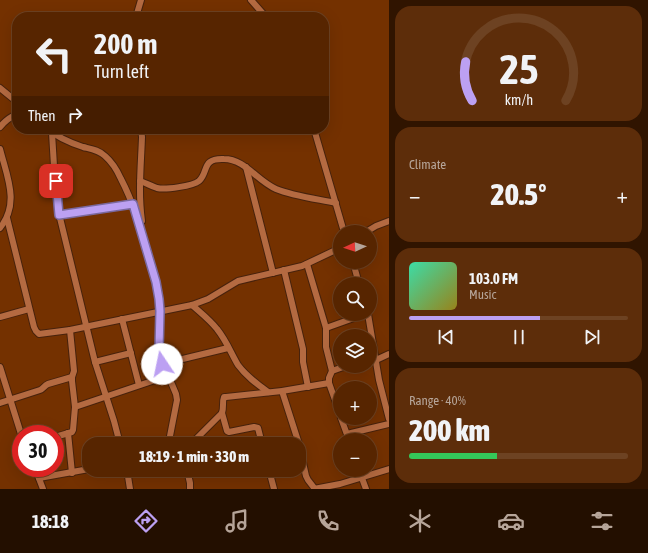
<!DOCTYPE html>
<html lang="en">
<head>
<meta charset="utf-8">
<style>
  :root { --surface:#572500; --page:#5d2d0a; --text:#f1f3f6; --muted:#b6a599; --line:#6d4222; --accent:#bca0f2 }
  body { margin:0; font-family:"Asap Condensed",sans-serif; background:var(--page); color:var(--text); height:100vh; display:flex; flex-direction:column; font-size:15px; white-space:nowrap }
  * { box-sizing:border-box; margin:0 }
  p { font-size:13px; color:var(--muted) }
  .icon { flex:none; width:22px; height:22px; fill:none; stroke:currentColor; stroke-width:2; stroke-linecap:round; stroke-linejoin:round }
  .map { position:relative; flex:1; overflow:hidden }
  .sheet { display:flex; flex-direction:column; gap:6px; padding:6px; background:#301400; width:259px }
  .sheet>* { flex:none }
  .top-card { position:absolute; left:12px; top:12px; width:317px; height:122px; border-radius:16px; box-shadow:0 4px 16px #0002,0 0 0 1px var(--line); background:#572500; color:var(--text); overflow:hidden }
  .needle { width:26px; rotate:267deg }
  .tools { position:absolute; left:333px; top:225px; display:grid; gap:8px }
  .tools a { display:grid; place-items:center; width:44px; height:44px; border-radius:50%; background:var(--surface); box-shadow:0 4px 16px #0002,0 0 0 1px var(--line); font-size:20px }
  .speed { position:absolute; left:12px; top:425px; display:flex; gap:8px; font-size:20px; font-weight:700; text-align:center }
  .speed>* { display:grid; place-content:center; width:52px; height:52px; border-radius:50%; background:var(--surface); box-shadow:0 4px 16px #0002,0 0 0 1px var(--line); line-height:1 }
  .speed .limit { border:6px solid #d22; background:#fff; color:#111 }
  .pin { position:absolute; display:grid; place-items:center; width:34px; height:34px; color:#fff; margin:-17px; border-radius:8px; box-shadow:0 2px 6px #0006 }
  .me { position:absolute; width:44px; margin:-22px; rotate:349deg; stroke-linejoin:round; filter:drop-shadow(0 0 3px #0008) }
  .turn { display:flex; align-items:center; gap:14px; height:84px; padding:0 16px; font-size:18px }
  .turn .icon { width:52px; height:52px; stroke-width:2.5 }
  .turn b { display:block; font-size:28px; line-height:34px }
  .then { display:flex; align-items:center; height:38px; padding:0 16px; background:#0003; gap:8px; font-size:15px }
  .big { font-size:30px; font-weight:800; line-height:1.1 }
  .sheet .card { flex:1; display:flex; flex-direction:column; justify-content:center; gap:6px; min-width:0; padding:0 14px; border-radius:16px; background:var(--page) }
  .sheet .dial { align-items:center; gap:0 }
  .dial svg { height:104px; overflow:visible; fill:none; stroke:var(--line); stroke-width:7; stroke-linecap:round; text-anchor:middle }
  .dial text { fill:var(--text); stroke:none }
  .song { display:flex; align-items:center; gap:12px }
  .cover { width:48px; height:48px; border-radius:6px; background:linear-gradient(135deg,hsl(160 70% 55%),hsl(50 70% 35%)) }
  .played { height:4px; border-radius:2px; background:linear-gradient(90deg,var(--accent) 60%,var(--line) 60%) }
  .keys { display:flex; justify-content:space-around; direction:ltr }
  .heat { display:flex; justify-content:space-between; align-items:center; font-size:22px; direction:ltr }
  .charge { height:6px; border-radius:3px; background:linear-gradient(90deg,#34c759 40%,var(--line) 0) }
  .trip { position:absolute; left:82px; top:437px; width:224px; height:40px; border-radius:16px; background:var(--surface); box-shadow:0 4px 16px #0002,0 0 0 1px var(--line); font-weight:800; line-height:40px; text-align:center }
  .menu { display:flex; height:64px; justify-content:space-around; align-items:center; background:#230f00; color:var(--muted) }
  .menu .icon { width:28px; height:28px }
  .menu .on { color:var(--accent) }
  .menu b { font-size:18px; color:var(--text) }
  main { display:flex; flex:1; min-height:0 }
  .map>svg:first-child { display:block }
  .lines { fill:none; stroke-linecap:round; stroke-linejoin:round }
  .minor-casing { stroke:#47220c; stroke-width:8 }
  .minor { stroke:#b46a41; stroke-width:6 }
  .route-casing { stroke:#7a689d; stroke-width:10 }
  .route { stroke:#bca0f2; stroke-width:7 }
</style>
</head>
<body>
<main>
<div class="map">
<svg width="389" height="489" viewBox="0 0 389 489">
  <rect width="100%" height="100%" fill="#743100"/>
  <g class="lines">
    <defs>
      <g id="minor">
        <polyline points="251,0 266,17"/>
        <polyline points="136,17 141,0"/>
        <polyline points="0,88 17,102"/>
        <path d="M0,127c5,-6 10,-10 17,-13"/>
        <path d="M48,129c10,9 23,14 35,18 8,2 16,3 22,9 7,6 12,14 16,23 13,25 20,50 28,77 4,15 9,30 10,45 2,18 -2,37 1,55l16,38 1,6 -7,36 2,8"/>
        <path d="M141,129l1,8c-1,28 -4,56 0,84"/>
        <polyline points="314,129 344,232"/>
        <polyline points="52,133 54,166 60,218 95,362 114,421 120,444"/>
        <path d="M0,149c7,28 20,54 0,79"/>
        <polyline points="246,167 273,273"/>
        <path d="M140,181c6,2 11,5 17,7 8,2 36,-2 42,-7 10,-9 2,-23 25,-22 21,0 33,22 52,30 17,7 41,10 60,14"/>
        <polyline points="59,215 133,204"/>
        <polyline points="7,218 34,327 36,331 39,334 70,330 192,305 208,299 238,281 302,266 340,248"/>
        <polyline points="366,232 376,226 389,221"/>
        <polyline points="353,262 359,284"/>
        <polyline points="307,264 326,328 326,347 332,371"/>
        <polyline points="284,270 303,349 303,362 308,387"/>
        <path d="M192,305c9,8 18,15 25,24 9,11 14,24 21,36 8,11 19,19 30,27"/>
        <polyline points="368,314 379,380 389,419"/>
        <polyline points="0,317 29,309"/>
        <polyline points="122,319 139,385"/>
        <polyline points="326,328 365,314"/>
        <polyline points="376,360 389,354"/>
        <polyline points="95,362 131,353"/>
        <polyline points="162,364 228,348"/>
        <polyline points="0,367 21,434"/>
        <polyline points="282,391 299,444"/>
        <path d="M0,403l40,-13c3,-1 4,-4 8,-6l24,-7"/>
        <polyline points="75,407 167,376"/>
        <polyline points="222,413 227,431 229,432 254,427 258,428 262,444"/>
        <polyline points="340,414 329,383 329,378 332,371 346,366"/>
        <polyline points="341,418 349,440"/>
        <polyline points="68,433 72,473"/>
        <polyline points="347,434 389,424"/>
        <polyline points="55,437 72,432 73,430 75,407 72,381 72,377 74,371 70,330"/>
        <path d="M191,444l31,-31c2,-6 0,-11 2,-16h2l56,-6 47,-8"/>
        <polyline points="299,445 306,476 308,480 315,489"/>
        <polyline points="35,468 43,489"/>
        <polyline points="127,470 130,489"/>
        <polyline points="187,470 190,483 190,489"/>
        <polyline points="269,470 274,489"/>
        <polyline points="359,470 366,489"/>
        <polyline points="39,478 89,469"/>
        <polyline points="314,489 340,484 389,469"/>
      </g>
    </defs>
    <use href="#minor" class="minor-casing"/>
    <use href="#minor" class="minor"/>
  </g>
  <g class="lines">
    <defs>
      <polyline id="route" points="56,181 59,215 133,204 156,282 159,299 160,311 159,350 162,364"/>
    </defs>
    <use href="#route" class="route-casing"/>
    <use href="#route" class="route"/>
  </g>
</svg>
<div class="tools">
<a><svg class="needle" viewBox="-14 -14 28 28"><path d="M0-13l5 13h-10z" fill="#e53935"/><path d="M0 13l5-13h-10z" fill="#b6a599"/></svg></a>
<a><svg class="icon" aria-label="search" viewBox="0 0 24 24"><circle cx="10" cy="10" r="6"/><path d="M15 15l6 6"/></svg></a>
<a><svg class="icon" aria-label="layers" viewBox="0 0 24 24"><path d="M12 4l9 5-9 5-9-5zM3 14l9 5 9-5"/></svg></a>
<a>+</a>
<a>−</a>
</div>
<div class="speed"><div class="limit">30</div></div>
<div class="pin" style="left:56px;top:181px;background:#d93025"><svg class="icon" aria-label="arrive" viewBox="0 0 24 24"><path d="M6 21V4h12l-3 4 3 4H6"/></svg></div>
<svg class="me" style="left:162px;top:364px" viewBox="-20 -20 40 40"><circle r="19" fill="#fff"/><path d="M0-13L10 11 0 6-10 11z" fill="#bca0f2"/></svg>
<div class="trip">18:19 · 1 min · 330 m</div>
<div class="top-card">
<div class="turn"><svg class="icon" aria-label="left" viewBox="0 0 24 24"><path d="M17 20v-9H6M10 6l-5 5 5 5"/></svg><div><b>200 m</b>Turn left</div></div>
<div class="then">Then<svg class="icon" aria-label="right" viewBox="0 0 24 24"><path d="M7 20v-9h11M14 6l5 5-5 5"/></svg></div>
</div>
</div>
<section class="sheet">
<div class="card dial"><svg viewBox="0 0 100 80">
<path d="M14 69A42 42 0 1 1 86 69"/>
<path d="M14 69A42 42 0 0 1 9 39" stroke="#bca0f2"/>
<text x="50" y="56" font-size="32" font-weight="700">25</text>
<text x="50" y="72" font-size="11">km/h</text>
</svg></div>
<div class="card"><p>Climate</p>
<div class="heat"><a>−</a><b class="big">20.5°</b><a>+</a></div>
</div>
<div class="card">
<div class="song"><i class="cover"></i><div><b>103.0 FM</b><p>Music</p></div></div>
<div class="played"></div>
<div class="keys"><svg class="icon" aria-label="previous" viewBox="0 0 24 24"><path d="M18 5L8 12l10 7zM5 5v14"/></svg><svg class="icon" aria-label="pause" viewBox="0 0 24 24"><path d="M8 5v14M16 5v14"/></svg><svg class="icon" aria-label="next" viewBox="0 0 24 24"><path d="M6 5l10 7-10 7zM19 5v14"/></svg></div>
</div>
<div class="card"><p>Range · 40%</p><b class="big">200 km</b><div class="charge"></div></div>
</section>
</main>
<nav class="menu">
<b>18:18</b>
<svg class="icon on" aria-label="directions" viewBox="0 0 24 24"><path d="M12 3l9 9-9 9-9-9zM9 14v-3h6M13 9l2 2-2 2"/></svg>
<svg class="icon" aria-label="music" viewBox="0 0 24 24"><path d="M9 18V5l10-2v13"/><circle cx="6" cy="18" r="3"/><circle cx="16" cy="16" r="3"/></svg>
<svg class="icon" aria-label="phone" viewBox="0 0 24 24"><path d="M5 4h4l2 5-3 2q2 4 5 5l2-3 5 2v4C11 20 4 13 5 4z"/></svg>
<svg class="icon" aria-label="climate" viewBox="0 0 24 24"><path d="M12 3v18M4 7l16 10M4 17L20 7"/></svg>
<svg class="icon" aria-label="car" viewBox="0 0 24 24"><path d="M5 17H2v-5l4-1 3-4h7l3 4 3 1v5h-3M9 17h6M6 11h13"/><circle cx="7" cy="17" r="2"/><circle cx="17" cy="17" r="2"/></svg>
<svg class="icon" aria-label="filters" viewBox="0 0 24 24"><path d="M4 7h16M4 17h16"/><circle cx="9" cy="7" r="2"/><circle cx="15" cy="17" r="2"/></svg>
</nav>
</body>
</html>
